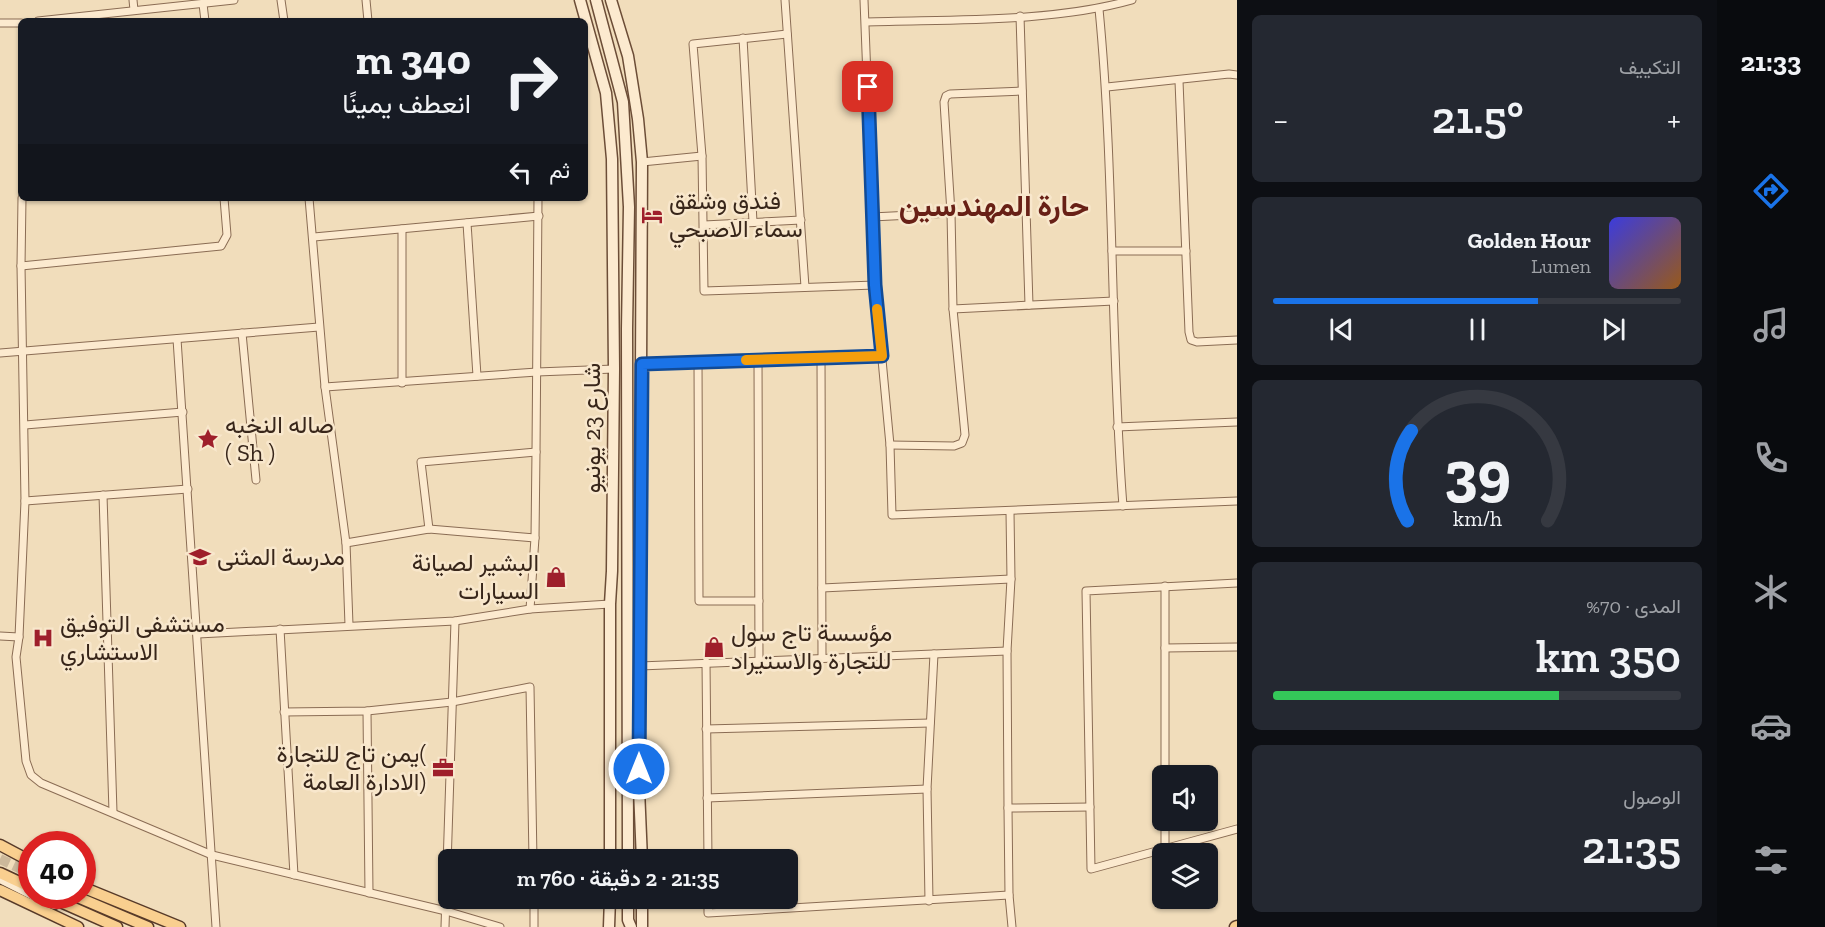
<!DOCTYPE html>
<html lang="ar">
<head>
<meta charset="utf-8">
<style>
  :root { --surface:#171b24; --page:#242831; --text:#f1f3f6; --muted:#9ea1a6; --line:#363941; --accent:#1a73e8 }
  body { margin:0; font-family:"Zilla Slab",Vazirmatn,serif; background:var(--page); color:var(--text); direction:rtl; height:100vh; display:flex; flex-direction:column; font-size:22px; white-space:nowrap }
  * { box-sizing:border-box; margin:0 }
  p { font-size:20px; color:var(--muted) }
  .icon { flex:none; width:33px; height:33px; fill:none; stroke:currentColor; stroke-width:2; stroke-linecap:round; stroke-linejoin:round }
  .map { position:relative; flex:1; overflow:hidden; direction:ltr }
  .details { display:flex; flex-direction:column; gap:15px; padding:15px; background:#0d0f14; width:480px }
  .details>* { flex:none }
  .guide { position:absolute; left:18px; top:18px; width:570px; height:183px; border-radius:9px; box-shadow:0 2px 4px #0004; direction:rtl; background:#171b24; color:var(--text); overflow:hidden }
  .tools { position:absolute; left:1152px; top:765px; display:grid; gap:12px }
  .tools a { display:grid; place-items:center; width:66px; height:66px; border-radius:9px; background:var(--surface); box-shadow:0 2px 4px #0004; font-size:30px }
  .speed { position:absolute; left:18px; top:831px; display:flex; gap:12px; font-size:30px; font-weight:700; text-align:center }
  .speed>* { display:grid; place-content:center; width:78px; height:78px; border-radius:50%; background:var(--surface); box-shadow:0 2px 4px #0004; line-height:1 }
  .speed .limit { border:9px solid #d22; background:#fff; color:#111 }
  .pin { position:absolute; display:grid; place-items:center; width:51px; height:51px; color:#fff; margin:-26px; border-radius:12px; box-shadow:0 3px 9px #0006 }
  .me { position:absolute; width:66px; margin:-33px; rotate:0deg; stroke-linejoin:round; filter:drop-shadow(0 0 4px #0008) }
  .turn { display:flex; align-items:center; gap:21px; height:126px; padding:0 18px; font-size:27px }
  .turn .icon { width:78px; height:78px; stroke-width:2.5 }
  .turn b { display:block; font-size:42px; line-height:51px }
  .then { display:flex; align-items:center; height:57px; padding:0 18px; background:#0003; gap:12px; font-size:22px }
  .big { font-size:45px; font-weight:600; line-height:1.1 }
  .details .widget { flex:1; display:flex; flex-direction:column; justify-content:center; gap:9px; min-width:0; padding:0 21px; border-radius:9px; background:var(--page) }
  .details .dial { align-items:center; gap:0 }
  .dial svg { height:156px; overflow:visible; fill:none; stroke:var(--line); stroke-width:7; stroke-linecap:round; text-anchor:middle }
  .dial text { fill:var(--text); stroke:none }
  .song { display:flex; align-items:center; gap:18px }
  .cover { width:72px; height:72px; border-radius:9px; background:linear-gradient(135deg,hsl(240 70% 55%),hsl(30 70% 35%)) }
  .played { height:6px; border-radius:3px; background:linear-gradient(90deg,var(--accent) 65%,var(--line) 65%) }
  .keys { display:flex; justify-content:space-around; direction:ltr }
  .heat { display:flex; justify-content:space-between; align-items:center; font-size:33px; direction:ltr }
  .charge { height:9px; border-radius:4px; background:linear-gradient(90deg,#34c759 70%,var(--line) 0) }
  .trip { position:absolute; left:438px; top:849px; width:360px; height:60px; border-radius:9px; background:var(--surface); box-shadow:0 2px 4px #0004; font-weight:600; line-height:60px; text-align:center; direction:rtl }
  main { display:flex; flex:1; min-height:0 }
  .menu { display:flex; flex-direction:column; width:108px; justify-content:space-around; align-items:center; background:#090b0e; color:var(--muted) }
  .menu .icon { width:42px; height:42px }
  .menu .active { color:var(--accent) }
  .menu b { font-size:27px; color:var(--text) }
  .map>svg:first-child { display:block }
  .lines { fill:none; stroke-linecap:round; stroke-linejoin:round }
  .primary-tunnel { stroke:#ccb89b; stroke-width:10; stroke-dasharray:10 5; stroke-linecap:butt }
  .street-casing { stroke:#8a6c54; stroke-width:9 }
  .secondary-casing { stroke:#6c4d37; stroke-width:13 }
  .primary-casing { stroke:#573a29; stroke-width:13 }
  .street { stroke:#fceacf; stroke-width:7 }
  .secondary { stroke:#fceacf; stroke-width:10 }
  .primary { stroke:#f9cf8f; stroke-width:10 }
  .route-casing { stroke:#114b97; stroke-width:15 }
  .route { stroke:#1a73e8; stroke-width:10 }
  .slow { stroke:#f59e0b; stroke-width:10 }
  .labels { text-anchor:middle; stroke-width:5; stroke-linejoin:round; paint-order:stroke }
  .poi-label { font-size:24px; fill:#38261a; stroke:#f8e7cc; text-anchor:start }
  .street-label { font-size:24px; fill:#38261a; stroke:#f8e7cc }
  .district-label { font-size:30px; font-weight:bold; fill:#682016; stroke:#f8e7cc }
</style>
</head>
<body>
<main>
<nav class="menu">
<b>21:33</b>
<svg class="icon active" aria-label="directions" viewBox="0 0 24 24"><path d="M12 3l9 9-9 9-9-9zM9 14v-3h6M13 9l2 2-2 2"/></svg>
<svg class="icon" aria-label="music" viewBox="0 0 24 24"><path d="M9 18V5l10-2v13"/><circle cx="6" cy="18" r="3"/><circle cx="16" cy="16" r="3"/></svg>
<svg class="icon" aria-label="phone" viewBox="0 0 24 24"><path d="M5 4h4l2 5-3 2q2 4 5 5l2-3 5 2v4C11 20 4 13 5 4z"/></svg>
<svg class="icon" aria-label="climate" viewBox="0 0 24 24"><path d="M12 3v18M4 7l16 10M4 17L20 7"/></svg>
<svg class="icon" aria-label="car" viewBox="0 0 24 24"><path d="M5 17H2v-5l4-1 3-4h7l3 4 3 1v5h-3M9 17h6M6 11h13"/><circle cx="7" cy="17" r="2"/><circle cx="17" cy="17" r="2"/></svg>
<svg class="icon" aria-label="filters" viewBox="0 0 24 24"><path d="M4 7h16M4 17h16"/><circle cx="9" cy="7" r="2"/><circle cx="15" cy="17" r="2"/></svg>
</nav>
<section class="details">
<div class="widget"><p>التكييف</p>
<div class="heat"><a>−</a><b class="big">21.5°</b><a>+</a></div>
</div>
<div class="widget">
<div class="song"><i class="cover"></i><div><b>Golden Hour</b><p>Lumen</p></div></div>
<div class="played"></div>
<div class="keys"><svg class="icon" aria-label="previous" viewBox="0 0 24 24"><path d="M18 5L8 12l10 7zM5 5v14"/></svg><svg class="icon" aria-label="pause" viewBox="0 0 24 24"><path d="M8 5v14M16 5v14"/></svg><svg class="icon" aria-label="next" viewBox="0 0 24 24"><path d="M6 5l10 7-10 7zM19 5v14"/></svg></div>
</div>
<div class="widget dial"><svg viewBox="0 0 100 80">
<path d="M14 69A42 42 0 1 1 86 69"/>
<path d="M14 69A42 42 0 0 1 16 23" stroke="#1a73e8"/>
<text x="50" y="56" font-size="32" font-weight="700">39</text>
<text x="50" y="72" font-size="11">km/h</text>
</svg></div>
<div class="widget"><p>المدى · 70%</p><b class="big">350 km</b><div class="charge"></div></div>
<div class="widget"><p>الوصول</p><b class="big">21:35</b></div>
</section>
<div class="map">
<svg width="1237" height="927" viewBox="0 0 1237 927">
  <rect width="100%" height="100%" fill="#f1ddbb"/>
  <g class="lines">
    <polyline class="primary-tunnel" points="0,859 32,874"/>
    <defs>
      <g id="street">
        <polyline points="133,0 134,10"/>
        <polyline points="281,0 284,21"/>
        <polyline points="366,0 368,21"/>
        <polyline points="785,0 805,287"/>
        <polyline points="864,0 875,285 890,445 892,515 1237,501"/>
        <polyline points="203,4 205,21"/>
        <path d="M1099,9c16,165 11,332 24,497"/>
        <polyline points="1020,16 1029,305"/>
        <polyline points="38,21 234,0"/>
        <path d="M866,22c84,-3 185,1 266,-22"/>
        <polyline points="0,23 21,23"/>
        <polyline points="787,34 693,44 702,156 704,291 875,285"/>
        <polyline points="743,38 753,222"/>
        <polyline points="1179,81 1189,332 1191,340 1197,342 1237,340"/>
        <polyline points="1107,87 1229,74 1237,75"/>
        <polyline points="642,162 702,156"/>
        <polyline points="22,198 21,266 25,501 19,637 16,657 26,761 31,775 41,783 212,855 446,911 500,927"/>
        <polyline points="309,198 325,387 346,543 349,625"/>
        <polyline points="872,217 951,213"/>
        <polyline points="467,223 477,376"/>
        <polyline points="704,225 801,220"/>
        <polyline points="314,237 539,216"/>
        <polyline points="1112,251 1186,251"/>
        <polyline points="21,266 221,246 227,235 224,198"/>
        <polyline points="953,309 1114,301"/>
        <polyline points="242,333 256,480"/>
        <polyline points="177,339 216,927"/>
        <polyline points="0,353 319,327"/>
        <polyline points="821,357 822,658"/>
        <polyline points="758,359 759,661"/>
        <polyline points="698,361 699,601 759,601"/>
        <polyline points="642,364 882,355"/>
        <polyline points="402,383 402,229"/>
        <polyline points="325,387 537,372 614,369"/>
        <polyline points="25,425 183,412"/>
        <polyline points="1117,427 1237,422"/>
        <polyline points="890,445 954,446 962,443 965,435 953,309 951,213 944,102 946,96 950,94 1022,91"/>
        <polyline points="103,495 113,812"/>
        <polyline points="25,501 188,489"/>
        <polyline points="1010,512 1011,579 1007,651 1008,808 1009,895 1012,927"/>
        <polyline points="429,529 421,462 536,452"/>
        <polyline points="346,543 429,529 535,538"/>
        <polyline points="1237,583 1086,591 1091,869 1237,829"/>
        <polyline points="822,588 1011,579"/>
        <polyline points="530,609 535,538 536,452 538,198"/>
        <polyline points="280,629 294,875"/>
        <polyline points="198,634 455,621 530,609 610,604"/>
        <polyline points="0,636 19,637"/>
        <polyline points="1165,648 1237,647"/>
        <polyline points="706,662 708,860"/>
        <polyline points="640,666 1007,651"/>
        <polyline points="367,711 369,893"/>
        <polyline points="284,712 367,711 452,702 530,687 533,860"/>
        <polyline points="706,729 930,723"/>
        <polyline points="1165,776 1165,586"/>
        <polyline points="707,798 927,789"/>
        <polyline points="1008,808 1090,807"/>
        <polyline points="1165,820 1165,848"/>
        <polyline points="534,898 534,927"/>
        <polyline points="708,898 708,913 1009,895"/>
        <polyline points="929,901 927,789 934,654"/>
        <polyline points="445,927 455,621"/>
      </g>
      <g id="secondary">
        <polyline points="580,0 606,93 612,159 614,369 612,571 610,604 610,860"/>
        <polyline points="596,0 623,102 629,207 627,329 628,860"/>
        <polyline points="611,0 628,56 638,119 642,162 639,789 642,860"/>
        <polyline points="0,878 32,894"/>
        <polyline points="35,896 54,904"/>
        <polyline points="628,898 628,920 631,927"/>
        <polyline points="609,927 610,898"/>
        <polyline points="642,927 642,898"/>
      </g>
      <g id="primary">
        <polyline points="0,845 32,862"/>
        <polyline points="0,873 32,888"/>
        <polyline points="82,887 180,927"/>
        <polyline points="0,890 78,927"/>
        <polyline points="47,896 117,927"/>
        <polyline points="75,896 148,927"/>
        <polyline points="1235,927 1237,926"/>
      </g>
    </defs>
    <use href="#street" class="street-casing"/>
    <use href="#secondary" class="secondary-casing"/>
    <use href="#primary" class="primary-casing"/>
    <use href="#street" class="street"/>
    <use href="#secondary" class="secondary"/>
    <use href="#primary" class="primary"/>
  </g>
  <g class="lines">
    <defs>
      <polyline id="route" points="639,769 642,364 882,356 875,285 868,87"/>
    </defs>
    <use href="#route" class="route-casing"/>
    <use href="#route" class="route"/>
    <polyline class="slow" points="746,360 882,356 877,309"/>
  </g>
  <defs>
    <symbol id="hotel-bare" viewBox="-9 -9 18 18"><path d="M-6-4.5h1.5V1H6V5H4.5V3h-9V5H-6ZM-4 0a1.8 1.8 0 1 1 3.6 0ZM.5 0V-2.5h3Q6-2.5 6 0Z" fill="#9e1f2b" stroke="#f8e7cc" stroke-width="2.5" paint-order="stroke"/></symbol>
    <symbol id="sight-bare" viewBox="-9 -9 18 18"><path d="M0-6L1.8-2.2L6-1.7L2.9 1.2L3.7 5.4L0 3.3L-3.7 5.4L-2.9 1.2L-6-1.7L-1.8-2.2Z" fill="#9e1f2b" stroke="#f8e7cc" stroke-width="2.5" paint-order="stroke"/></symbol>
    <symbol id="school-bare" viewBox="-9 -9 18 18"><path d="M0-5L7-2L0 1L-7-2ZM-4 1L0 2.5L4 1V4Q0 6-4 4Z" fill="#9e1f2b" stroke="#f8e7cc" stroke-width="2.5" paint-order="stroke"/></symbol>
    <symbol id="shop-bare" viewBox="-9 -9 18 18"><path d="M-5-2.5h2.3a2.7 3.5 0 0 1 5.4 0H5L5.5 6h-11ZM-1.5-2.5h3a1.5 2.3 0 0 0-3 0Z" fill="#9e1f2b" stroke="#f8e7cc" stroke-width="2.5" paint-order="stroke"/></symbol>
    <symbol id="hospital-bare" viewBox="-9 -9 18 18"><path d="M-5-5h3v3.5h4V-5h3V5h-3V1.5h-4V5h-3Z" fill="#9e1f2b" stroke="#f8e7cc" stroke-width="2.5" paint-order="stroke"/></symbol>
    <symbol id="office-bare" viewBox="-9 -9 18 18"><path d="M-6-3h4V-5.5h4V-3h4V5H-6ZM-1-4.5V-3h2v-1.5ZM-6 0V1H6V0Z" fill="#9e1f2b" stroke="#f8e7cc" stroke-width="2.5" paint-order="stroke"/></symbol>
  </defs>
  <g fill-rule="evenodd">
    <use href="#hotel-bare" x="637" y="200" width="30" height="30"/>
    <use href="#sight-bare" x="193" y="424" width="30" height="30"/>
    <use href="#school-bare" x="185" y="542" width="30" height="30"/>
    <use href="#shop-bare" x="541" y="562" width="30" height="30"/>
    <use href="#hospital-bare" x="28" y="623" width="30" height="30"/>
    <use href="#shop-bare" x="699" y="632" width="30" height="30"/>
    <use href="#office-bare" x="428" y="753" width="30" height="30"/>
  </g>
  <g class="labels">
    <g class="poi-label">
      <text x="669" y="209">فندق وشقق<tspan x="669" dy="28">سماء الاصبحي</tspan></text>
      <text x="225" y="433">صاله النخبه<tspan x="225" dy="28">( Sh )</tspan></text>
      <text x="217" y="565">مدرسة المثنى</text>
      <text x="539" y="571" text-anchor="end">البشير لصيانة<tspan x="539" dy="28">السيارات</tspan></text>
      <text x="60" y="632">مستشفى التوفيق<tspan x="60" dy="28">الاستشاري</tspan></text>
      <text x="731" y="641">مؤسسة تاج سول<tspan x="731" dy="28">للتجارة والاستيراد</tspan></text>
      <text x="426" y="762" text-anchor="end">يمن تاج للتجارة(<tspan x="426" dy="28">الادارة العامة)</tspan></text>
    </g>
    <g class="street-label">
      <text transform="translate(592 428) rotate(-90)" y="8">شارع 23 يونيو</text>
    </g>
    <g class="district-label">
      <text x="994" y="216">حارة المهندسين</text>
    </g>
  </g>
</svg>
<div class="tools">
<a><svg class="icon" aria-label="sound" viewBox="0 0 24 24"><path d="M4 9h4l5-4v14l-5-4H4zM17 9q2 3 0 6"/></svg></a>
<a><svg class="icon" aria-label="layers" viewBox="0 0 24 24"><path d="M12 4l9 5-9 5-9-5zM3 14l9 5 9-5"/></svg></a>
</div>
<div class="speed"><div class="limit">40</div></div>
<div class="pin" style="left:868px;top:87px;background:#d93025"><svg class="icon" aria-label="arrive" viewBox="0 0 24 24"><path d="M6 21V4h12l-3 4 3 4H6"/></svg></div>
<svg class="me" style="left:639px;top:769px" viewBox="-20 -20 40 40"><circle r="17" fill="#1a73e8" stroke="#fff" stroke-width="3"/><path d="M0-11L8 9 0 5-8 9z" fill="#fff"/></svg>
<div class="trip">21:35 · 2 دقيقة · 760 m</div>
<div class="guide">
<div class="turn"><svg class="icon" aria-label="right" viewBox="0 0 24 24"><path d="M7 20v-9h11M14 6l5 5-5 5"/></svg><div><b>340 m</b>انعطف يمينًا</div></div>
<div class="then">ثم<svg class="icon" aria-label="left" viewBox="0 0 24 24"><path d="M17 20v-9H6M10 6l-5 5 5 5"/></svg></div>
</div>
</div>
</main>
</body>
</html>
